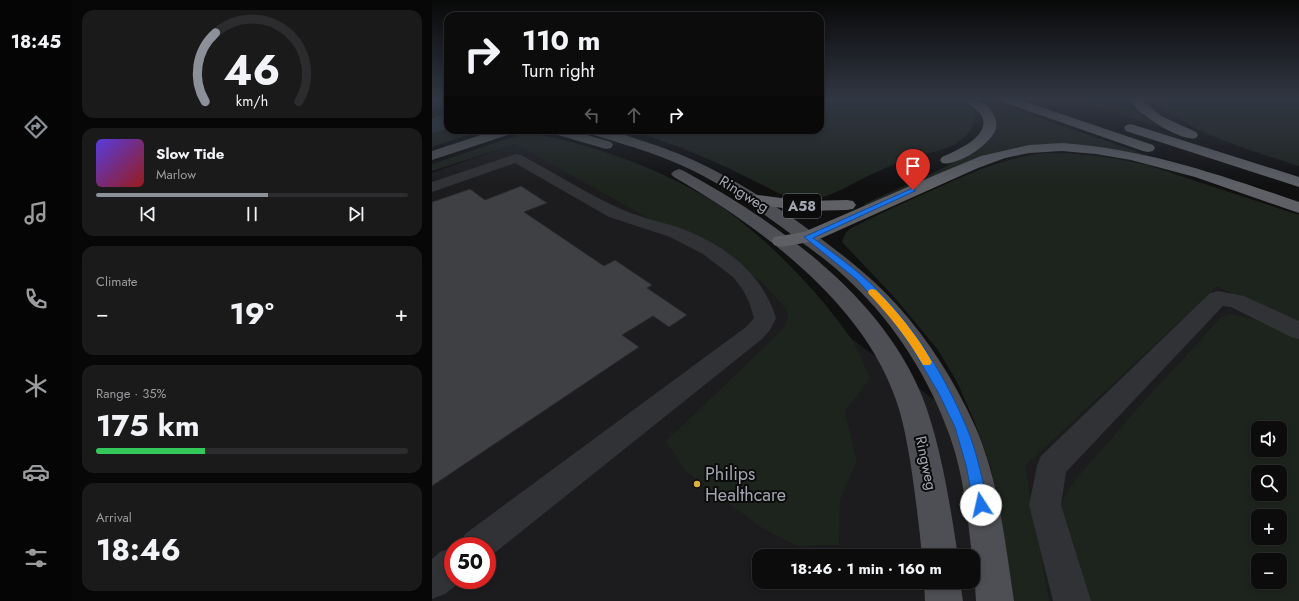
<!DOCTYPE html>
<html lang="en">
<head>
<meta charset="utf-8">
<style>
  :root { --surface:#0c0c0d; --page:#1a1a1b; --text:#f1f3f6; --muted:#9a9b9d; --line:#2c2c2e; --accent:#8c9099 }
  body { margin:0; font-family:Jost,sans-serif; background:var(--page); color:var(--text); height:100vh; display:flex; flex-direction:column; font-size:15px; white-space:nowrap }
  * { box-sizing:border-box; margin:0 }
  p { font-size:13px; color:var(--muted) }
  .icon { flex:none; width:22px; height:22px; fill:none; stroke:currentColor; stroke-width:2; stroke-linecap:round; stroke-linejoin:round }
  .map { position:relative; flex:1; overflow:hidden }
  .sheet { display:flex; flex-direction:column; gap:10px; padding:10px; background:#070707; width:360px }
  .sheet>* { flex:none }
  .guide { position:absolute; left:12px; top:12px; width:380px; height:122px; border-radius:12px; box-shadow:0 2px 6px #0003,0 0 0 1px var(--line); background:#0c0c0d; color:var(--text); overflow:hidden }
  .controls { position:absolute; left:819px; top:421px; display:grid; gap:8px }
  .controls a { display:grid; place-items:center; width:36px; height:36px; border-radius:8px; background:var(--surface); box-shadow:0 2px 6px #0003,0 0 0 1px var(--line); font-size:20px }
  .speed { position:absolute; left:12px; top:537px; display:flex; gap:8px; font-size:20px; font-weight:700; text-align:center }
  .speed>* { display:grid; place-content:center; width:52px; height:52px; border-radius:50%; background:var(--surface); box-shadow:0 2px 6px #0003,0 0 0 1px var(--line); line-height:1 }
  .speed .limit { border:6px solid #d22; background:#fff; color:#111 }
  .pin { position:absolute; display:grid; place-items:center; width:34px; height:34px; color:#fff; margin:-41px -17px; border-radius:50% 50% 50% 0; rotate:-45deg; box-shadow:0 0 4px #0007 }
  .pin .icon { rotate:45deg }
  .me { position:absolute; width:44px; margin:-22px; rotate:350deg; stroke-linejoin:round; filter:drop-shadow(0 0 3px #0008) }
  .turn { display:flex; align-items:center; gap:14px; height:84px; padding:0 12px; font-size:18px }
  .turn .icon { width:52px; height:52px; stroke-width:2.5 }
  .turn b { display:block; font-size:28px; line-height:34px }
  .lanes { display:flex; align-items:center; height:38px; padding:0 12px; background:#0003; justify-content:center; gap:20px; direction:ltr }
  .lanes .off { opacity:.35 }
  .big { font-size:30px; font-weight:700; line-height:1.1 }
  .sheet .card { flex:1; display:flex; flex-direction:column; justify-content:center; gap:6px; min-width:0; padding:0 14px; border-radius:12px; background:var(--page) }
  .sheet .dial { align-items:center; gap:0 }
  .dial svg { height:104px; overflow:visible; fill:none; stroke:var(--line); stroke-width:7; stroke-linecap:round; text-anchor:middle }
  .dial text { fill:var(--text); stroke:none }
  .song { display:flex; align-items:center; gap:12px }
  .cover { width:48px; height:48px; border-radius:6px; background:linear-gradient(135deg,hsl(250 70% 55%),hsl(0 70% 35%)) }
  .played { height:4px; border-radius:2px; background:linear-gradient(90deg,var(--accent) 55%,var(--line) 55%) }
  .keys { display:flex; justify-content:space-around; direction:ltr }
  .heat { display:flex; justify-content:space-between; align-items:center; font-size:22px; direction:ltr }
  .charge { height:6px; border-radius:3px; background:linear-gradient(90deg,#34c759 35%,var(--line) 0) }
  .trip { position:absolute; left:320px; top:549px; width:228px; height:40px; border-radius:12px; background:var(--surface); box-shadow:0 2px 6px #0003,0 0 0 1px var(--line); font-weight:700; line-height:40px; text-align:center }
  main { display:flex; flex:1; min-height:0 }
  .tab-bar { display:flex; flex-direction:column; width:72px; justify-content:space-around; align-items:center; background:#050505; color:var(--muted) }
  .tab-bar .icon { width:28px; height:28px }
  .tab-bar .current { color:var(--accent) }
  .tab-bar b { font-size:18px; color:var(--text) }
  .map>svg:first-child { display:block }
  .built { fill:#1c1c1e; fill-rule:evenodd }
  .green { fill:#1d231d; fill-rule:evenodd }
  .water { fill:#2b3138 }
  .building { fill:#3f4044; stroke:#2a2a2d }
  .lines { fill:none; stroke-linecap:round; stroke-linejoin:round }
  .minor { fill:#313235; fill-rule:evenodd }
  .major { fill:#4e4f54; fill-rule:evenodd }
  .highway { fill:#5e6066; fill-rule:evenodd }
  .route { fill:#1a73e8; stroke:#114b97 }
  .slow { fill:#f59e0b }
  .poi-dot { fill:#dbad3e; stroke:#0b0b0c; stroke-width:1.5 }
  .labels { text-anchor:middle; stroke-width:4; stroke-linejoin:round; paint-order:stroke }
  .shield { fill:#0b0b0c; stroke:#75787f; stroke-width:1 }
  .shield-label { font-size:14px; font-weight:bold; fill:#a2a6b0 }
  .street-label { font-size:15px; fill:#a2a6b0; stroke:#0b0b0c }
  .near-poi-label { font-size:18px; fill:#a2a6b0; stroke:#0b0b0c; text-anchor:start }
</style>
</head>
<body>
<main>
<nav class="tab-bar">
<b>18:45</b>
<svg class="icon current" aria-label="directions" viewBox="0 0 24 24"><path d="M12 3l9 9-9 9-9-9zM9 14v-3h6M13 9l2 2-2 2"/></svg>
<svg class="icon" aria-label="music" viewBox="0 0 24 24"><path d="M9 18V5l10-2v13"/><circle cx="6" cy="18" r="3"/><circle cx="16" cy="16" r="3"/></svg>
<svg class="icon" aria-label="phone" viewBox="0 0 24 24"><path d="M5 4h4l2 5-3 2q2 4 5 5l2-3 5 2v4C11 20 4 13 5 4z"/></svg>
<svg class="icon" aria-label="climate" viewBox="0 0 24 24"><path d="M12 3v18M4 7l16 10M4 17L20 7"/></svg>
<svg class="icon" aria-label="car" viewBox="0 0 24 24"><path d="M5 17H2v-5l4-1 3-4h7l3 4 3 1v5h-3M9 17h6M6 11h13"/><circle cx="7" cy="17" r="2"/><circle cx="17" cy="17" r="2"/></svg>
<svg class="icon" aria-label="filters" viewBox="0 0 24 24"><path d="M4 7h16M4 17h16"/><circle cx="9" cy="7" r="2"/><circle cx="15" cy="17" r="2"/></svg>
</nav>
<section class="sheet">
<div class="card dial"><svg viewBox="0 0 100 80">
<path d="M14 69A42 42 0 1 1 86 69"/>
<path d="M14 69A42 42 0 0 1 22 16" stroke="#8c9099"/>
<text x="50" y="56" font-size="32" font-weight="700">46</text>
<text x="50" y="72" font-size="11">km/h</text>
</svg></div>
<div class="card">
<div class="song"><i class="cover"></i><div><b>Slow Tide</b><p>Marlow</p></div></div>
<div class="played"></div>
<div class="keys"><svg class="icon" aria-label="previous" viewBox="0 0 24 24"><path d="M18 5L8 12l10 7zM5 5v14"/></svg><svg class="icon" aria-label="pause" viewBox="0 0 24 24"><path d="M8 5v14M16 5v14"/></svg><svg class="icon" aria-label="next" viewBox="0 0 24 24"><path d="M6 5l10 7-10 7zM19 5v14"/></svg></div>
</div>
<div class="card"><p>Climate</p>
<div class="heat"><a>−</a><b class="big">19°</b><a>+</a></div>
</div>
<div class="card"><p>Range · 35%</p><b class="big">175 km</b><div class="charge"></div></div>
<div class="card"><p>Arrival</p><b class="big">18:46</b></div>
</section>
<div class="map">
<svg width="867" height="601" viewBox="0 0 867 601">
  <rect width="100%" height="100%" fill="#101011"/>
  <path class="built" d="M89,142l270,152 233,172 193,-179 82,38v276h-867v-428zM826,428h22v22h-22zM826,472h22v22h-22zM826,516h22v22h-22zM21,546h34v34h-34zM327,556h214v26h-214zM826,560h22v22h-22z"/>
  <g class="green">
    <path d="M388,100h141l14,11c2,15 -9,27 -21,34 -13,7 -30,8 -44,13 -16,6 -32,13 -48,21 -12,6 -25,14 -39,18 -15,3 -30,2 -45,-4 -50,-26 -96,-48 -151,-63h193z"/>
    <polygon points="544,100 556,100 726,159 601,147 437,207 432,204 503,172 544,151 560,137 562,130"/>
    <polygon points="642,100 692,100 706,113 734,129"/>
    <path d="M722,100h145v66c-47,-15 -109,-32 -145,-66z"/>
    <polygon points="16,128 16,130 51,130 0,147 0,134"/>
    <path d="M89,134c23,-1 46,7 68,13 40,12 80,28 117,50 49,29 108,89 141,136 10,13 17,31 23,46l-25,32 12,50 -17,39 -1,45 -42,1 -35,-18 -76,-57 -20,-30 118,-113 4,-9 -2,-10 -26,-29 -245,-136 -83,27v-7z"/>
    <path d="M613,153c35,0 68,4 102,12l152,50v110l-82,-38 -192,179 24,135h-41l-17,-134 -16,-44 -18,-41 -19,-32 -43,-52 -53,-56 4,-10 7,-5c28,-14 56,-27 84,-39 38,-17 67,-30 108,-35z"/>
    <path d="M798,314l24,5 45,20v262h-218l-22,-86 3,-14 13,-21 62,-71 84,-92zM826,428h22v22h-22zM826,472h22v22h-22zM826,516h22v22h-22zM826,560h22v22h-22z"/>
  </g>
  <polygon class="water" points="16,113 16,128 0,134 0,118"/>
  <polygon class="building" points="89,186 115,203 92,212 172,266 183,260 220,285 215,288 255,315 237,327 221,316 190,335 207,347 0,486 0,202 38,189 53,200"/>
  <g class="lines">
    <g class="minor">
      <path d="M84,154l5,1c34,18 66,39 102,55 19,8 40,12 60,19 43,17 79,44 93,89l-6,12 -8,9 -275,220v-13h-27l5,-12 281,-207 8,-9 -5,-16 -6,-12 -10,-13 -30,-23 -33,-17 -61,-20 -94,-54 -83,29v-10z"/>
      <polygon points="786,291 812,296 867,321 867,339 859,337 799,307 791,306 634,472 629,505 659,601 621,601 597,505 605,466 609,456 778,293"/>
      <polygon points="21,547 21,580 31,580 13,594 0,599 0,559 8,552"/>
    </g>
    <g class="major">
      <polygon points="64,130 84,130 82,133 0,160 0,151"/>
      <polygon points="117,130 138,130 179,142 181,145 179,148 174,149 119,133"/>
      <path d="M153,130c7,0 15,-1 21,0 13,2 27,8 40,12 59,19 105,47 155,82 34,25 67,49 95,80 33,36 59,78 79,122 24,55 30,116 39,175h-38l-3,-45h-1c-5,-44 -9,-88 -26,-130 -21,-56 -58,-111 -103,-151 -17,-16 -37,-29 -56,-44 -33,-24 -66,-48 -104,-65 -31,-14 -63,-23 -96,-33z"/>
      <path d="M247,169l5,2c93,51 197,124 238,225 19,48 28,109 36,160h-36c-3,-32 -7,-64 -12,-96 -4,-23 -8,-46 -17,-68 -35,-93 -136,-167 -219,-215l-3,-3 3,-3z"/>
      <polygon points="492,582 528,582 531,601 493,601"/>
    </g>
    <g class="highway">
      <path d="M534,100c11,0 18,1 25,10 3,6 7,11 5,18 -3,15 -39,39 -54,35l-2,-3 2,-3c13,-6 46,-19 41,-38 -2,-8 -12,-12 -17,-19z"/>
      <polygon points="569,100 588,100 721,145 723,148 721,151 716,152 711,151 571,102"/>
      <path d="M696,100h14l19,16 35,16 2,3 -2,3c-16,4 -58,-25 -68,-38z"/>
      <polygon points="699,124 867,177 867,187 694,131 692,128 694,125"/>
      <path d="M630,143c85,6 158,32 237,59v11l-104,-36 -64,-17 -35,-6 -34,-3 -33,2 -24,5 -27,10 -163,73 -34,6 -7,-2 -2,-4 2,-4 30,-5 136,-59 41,-17 48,-11z"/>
      <polygon points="326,195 372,201 415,200 421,201 424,205 421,209 415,210 372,211 320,204 318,200 320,196"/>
    </g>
  </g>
  <linearGradient id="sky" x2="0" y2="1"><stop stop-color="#090909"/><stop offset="0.54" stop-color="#313743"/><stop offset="1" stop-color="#313743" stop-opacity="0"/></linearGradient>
  <rect width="867" height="185" fill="url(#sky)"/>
  <path class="route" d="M481,188l2,1v2l-102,47c16,12 33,24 48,37 46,39 82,96 105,151 11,25 16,53 22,79l-2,5 -5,2 -5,-2 -2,-5 -8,-40 -11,-38 -17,-35 -27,-46 -26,-36 -29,-31 -52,-42z"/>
  <path class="slow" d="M440,289l4,1c21,21 41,45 56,72l-2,3h-7c-15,-26 -33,-49 -54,-71l-1,-2 1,-2z"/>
  <circle class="poi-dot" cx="265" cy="484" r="4"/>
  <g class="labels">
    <rect class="shield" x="351" y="194" width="38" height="24" rx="3"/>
    <g class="shield-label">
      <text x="370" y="211">A58</text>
    </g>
    <g class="street-label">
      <text transform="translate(312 194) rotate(32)" y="5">Ringweg</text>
      <text transform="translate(494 463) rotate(78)" y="5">Ringweg</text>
    </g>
    <g class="near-poi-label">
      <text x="273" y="480">Philips<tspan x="273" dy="21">Healthcare</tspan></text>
    </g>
  </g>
</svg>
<div class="controls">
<a><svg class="icon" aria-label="sound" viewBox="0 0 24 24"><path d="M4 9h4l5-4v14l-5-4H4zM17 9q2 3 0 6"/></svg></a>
<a><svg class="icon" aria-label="search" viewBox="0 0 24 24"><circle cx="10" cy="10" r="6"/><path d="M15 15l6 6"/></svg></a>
<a>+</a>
<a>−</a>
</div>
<div class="speed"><div class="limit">50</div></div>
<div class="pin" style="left:481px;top:190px;background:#d93025"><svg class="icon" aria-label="arrive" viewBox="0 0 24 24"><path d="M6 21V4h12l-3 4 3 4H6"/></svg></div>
<svg class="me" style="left:549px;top:505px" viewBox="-20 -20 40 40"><circle r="19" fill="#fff"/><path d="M0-13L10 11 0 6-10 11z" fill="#1a73e8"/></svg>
<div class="trip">18:46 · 1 min · 160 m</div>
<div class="guide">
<div class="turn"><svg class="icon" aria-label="right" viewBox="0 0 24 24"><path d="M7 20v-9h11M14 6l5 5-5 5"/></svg><div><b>110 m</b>Turn right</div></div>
<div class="lanes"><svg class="icon off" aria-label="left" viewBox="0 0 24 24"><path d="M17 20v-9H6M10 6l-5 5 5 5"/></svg><svg class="icon off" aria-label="ahead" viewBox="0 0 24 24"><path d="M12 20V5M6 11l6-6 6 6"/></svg><svg class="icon" aria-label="right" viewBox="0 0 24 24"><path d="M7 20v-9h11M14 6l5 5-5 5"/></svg></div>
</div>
</div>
</main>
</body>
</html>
